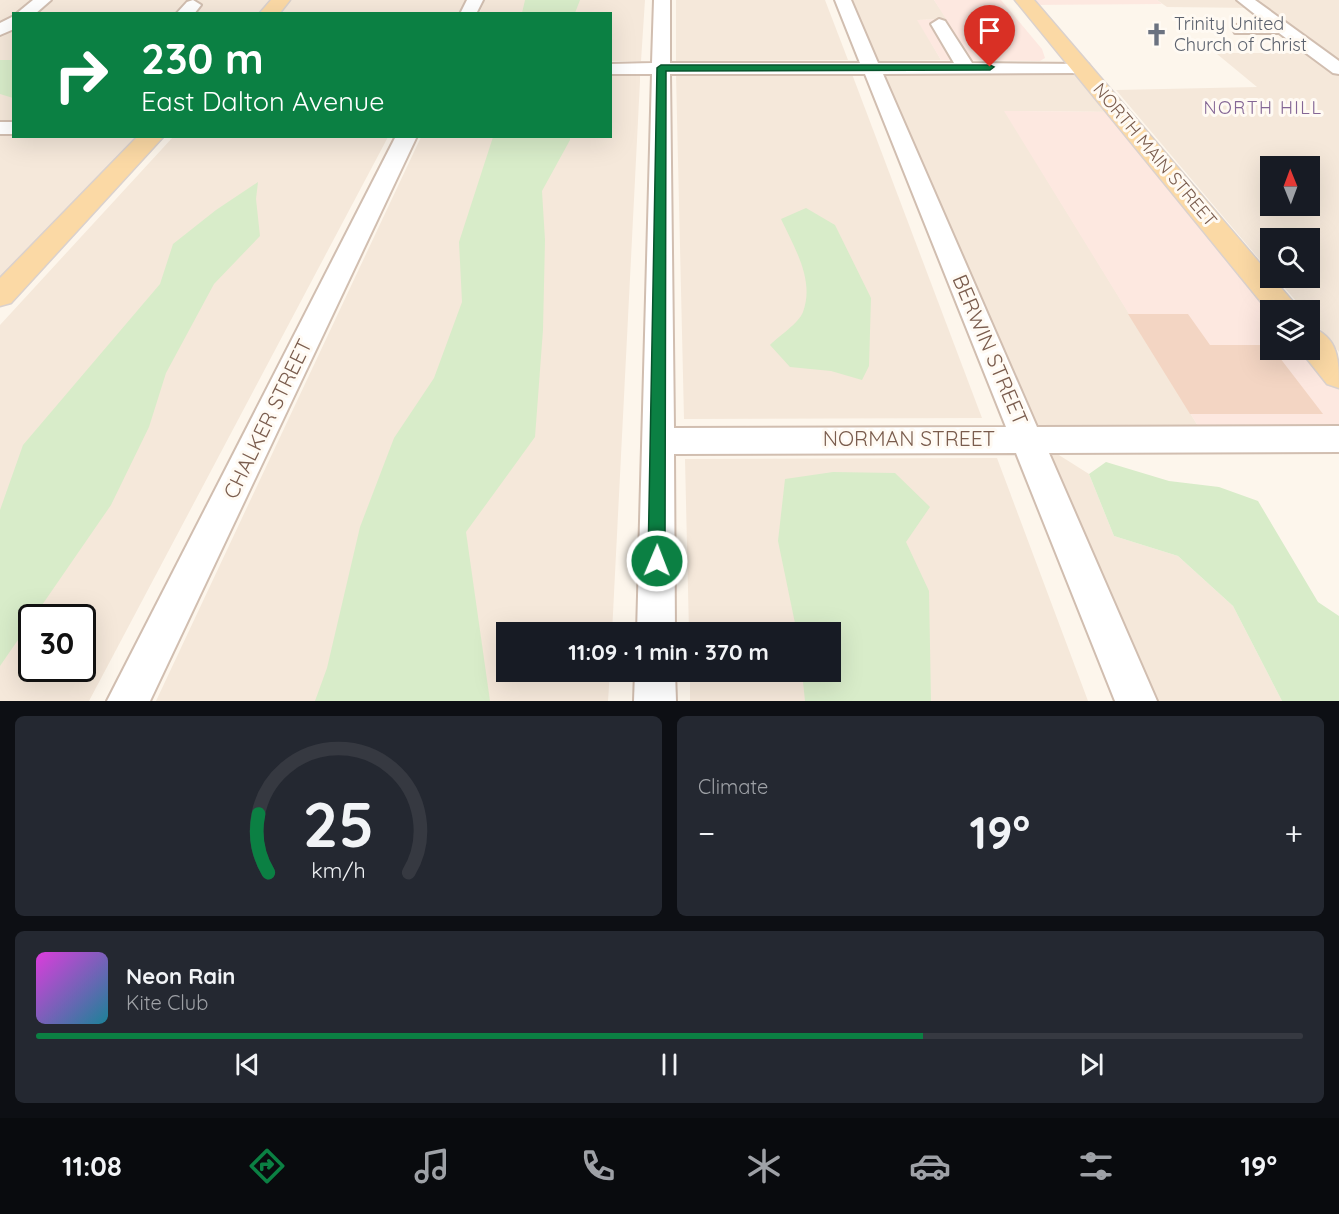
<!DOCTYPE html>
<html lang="en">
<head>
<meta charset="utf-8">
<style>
  :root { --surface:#171b24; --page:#242831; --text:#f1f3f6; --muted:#9ea1a6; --line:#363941; --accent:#0b8043 }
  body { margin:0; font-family:Quicksand,sans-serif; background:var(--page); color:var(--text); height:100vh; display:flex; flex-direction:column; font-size:22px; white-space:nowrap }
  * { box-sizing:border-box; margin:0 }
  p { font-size:20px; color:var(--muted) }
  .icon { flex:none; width:33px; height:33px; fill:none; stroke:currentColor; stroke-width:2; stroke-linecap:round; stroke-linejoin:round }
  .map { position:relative; height:701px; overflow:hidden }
  .side { display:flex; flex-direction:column; gap:15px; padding:15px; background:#0d0f14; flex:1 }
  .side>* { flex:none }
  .banner { position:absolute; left:12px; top:12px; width:600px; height:126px; border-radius:0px; box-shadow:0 6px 24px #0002; background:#0b8043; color:#fff; overflow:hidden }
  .needle { width:39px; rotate:359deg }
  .controls { position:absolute; left:1260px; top:156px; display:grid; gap:12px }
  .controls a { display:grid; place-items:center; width:60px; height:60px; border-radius:0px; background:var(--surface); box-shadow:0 6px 24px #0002; font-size:30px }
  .speed { position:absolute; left:18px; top:604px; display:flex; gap:12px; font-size:30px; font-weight:700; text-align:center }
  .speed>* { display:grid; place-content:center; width:78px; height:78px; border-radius:50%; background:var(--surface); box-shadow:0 6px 24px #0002; line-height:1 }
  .speed .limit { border:3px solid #111; border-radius:9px; background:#fff; color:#111 }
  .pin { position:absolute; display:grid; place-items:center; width:51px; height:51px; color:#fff; margin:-62px -26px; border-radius:50% 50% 50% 0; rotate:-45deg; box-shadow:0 0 6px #0007 }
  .pin .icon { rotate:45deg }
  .me { position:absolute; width:66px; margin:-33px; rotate:1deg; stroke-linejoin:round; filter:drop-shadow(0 0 4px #0008) }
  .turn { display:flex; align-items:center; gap:21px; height:126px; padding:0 30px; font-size:27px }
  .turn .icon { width:78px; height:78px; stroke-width:2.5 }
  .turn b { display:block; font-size:42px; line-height:51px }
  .big { font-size:45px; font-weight:700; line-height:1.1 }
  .side .tile { flex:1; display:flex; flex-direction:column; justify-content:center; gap:9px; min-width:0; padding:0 21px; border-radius:9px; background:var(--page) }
  .side .dial { align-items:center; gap:0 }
  .dial svg { height:156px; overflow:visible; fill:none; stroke:var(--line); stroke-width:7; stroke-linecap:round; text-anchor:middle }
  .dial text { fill:var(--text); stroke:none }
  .song { display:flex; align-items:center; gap:18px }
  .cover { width:72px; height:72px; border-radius:9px; background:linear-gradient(135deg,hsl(300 70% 55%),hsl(190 70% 35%)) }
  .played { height:6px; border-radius:3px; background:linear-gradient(90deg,var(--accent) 70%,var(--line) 70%) }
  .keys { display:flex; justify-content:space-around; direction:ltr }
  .heat { display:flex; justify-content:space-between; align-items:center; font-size:33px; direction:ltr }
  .side .tiles { flex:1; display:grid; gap:15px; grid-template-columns:1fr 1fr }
  .tile:last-child { grid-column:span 2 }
  .trip { position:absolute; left:496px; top:622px; width:345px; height:60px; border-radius:0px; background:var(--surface); box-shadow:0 6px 24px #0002; font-weight:700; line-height:60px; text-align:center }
  .tabs { display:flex; height:96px; justify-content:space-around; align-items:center; background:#090b0e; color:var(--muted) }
  .tabs .icon { width:42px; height:42px }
  .tabs .selected { color:var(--accent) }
  .tabs b { font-size:27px; color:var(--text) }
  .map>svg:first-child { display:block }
  .residential { fill:#f5e8da; fill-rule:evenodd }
  .commercial { fill:#fde8e0 }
  .green { fill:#d8ecc9 }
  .building { fill:#f3d5c3 }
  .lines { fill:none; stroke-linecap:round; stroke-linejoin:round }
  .minor-casing { stroke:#d1beb0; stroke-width:4 }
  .major-casing { stroke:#dad1cd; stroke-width:3 }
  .minor { fill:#fff; fill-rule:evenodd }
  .major { fill:#fbd9a5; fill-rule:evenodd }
  .route { fill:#0b8043; stroke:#07532c; stroke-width:1.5 }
  .labels { text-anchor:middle; stroke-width:6; stroke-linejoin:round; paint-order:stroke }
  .far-worship-label { font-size:18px; fill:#5b616d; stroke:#fffaf3; text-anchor:start }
  .far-neighbourhood-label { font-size:18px; letter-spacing:1.5px; fill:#846695; stroke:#fffaf3 }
  .far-street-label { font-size:18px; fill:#7a5c4d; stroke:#fffaf3 }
  .street-label { font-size:21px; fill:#7a5c4d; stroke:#fffaf3 }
</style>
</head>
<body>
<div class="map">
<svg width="1339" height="701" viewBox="0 0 1339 701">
  <rect width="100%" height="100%" fill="#fdf6ec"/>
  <g class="residential">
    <polygon points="0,0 475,0 468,14 14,14 14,136 152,137 0,296"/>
    <polygon points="485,0 645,0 641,61 611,61 610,14 479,14"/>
    <polygon points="676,0 825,0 848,60 676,61"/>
    <polygon points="846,0 934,0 947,19 918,20 941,60 875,61"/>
    <polygon points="1157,0 1339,0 1339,69 1256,8 1167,7"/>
    <path d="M1226,53h86l27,20v279l-29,-35v-7h-6l-28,-32h34v-40h-40v34l-154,-182 141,-3 -40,-33zM1270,166h40v40h-40z"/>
    <polygon points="870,67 1082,68 1119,112 1005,111 1206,439 1028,439"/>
    <polygon points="676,74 852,74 982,418 684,419"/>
    <polygon points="611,75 640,75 640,81 612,633 507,633 507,672 610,672 608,701 156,701 421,137 610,136"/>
    <path d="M173,137h215l-299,564h-89v-376zM32,618h50v51h-50z"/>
    <polygon points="1043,445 1089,474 1114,536 1178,556 1233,606 1282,701 1150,701"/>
    <polygon points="997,458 1088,701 690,701 690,672 831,672 831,633 689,633 685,459"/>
  </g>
  <g class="commercial">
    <polygon points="934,0 1001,0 1042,49 1045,58 1040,61 941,60 917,20 946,19"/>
    <polygon points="1024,0 1157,0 1162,4 1028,5"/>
    <polygon points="1004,111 1119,112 1285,310 1270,310 1270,350 1310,350 1310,339 1339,375 1339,439 1206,439"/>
  </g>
  <g class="green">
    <polygon points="525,0 580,0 575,13 522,13"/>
    <polygon points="0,60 13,60 13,98 0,94"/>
    <polygon points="493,137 570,136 570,140 542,191 545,240 543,330 535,437 466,532 490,701 315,701 327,668 360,527 394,438 434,378 462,302 459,242"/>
    <polygon points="258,182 256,199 260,236 214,284 166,373 149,427 111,505 0,666 0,510 23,445 160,284 173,244 216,210"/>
    <path d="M806,208l29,17 36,73 -2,68 -7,14 -31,-9 -41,-4 -20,-22c9,-9 29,-22 33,-33 12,-32 -9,-65 -22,-93z"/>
    <polygon points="1106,462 1169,481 1219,487 1258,501 1318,602 1339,616 1339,701 1282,701 1233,606 1178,556 1114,536 1089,474"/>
    <polygon points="833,472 895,473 930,507 906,542 929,591 931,701 805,701 802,672 831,672 831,633 797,633 778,541 785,479"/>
  </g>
  <polygon class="building" points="1128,314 1188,314 1210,345 1270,345 1323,414 1190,414"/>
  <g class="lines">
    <defs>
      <g id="minor">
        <polygon points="33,0 51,0 35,14 16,14"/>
        <polygon points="193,0 201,5 194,14 176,14 187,2"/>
        <polygon points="467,0 483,0 476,14 460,14"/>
        <path d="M654,0h16v63h190l-25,-63h16l27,63h76l-23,-39 8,-5 6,2 27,42 116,1 3,4 -9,5 -199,1 154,353 302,-1v26l-290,1 108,248h-42l-99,-248 -342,1 1,179h-38l15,-559h-42v-10l42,-1zM670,74h195l141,353 -332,1z"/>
        <polygon points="1237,0 1255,0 1339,61 1339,74 1333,73 1279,33 1235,33 1233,29 1235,25 1266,23"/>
        <polygon points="14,16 14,29 0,35 0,23"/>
        <rect x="0" y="122" width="14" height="12"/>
        <polygon points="396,136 417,136 150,701 107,701"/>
        <polygon points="635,672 675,672 676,701 634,701"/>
      </g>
      <g id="major">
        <polygon points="271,0 290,0 279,14 259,14"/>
        <polygon points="1015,0 1034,0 1300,310 1270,310 1270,313"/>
        <polygon points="138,136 164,136 11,303 0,306 0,278"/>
        <path d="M1310,327c29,10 29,33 29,61l-12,-4 -27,-34h10z"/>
      </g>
    </defs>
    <use href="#minor" class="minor-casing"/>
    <use href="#major" class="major-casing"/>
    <use href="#minor" class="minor"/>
    <use href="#major" class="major"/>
  </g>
  <polygon class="route" points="661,65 990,65 994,67 990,70 666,71 665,561 663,567 657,569 650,567 648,561 657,68"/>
  <defs>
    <symbol id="church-bare" viewBox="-9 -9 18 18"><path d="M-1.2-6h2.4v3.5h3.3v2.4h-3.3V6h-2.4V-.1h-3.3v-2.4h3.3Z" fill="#6b7280" stroke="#fffaf3" stroke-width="2.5" paint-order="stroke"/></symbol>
  </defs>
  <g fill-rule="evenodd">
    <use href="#church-bare" x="1140" y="18" width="33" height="33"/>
  </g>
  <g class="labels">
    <g class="far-worship-label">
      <text x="1174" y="30">Trinity United<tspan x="1174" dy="21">Church of Christ</tspan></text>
    </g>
    <g class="far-neighbourhood-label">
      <text x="1263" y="114">NORTH HILL</text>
    </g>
    <g class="far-street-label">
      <text transform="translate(1155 155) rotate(50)" y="6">NORTH MAIN STREET</text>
    </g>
    <g class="street-label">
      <text transform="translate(990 350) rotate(67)" y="7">BERWIN STREET</text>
      <text transform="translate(268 419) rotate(-64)" y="7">CHALKER STREET</text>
      <text x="909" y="446">NORMAN STREET</text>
    </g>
  </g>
</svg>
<div class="controls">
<a><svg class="needle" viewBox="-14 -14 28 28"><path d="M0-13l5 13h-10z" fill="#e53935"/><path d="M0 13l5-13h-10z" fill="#9ea1a6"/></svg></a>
<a><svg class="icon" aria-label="search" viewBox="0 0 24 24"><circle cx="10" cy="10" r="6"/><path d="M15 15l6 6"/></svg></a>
<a><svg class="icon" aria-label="layers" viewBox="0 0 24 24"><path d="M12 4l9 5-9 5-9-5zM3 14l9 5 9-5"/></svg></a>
</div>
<div class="speed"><div class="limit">30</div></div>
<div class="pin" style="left:990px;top:67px;background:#d93025"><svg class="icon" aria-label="arrive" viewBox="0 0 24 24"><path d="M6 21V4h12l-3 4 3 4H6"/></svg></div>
<svg class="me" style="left:657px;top:561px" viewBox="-20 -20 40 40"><circle r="17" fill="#0b8043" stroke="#fff" stroke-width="3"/><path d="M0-11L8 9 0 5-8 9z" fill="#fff"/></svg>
<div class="trip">11:09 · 1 min · 370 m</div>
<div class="banner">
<div class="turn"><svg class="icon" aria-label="right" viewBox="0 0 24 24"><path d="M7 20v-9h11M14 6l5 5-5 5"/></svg><div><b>230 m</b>East Dalton Avenue</div></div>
</div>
</div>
<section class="side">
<div class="tiles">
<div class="tile dial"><svg viewBox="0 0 100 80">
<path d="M14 69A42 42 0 1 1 86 69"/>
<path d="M14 69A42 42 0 0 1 9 39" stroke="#0b8043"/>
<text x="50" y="56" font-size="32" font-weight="700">25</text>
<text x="50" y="72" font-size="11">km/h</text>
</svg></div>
<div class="tile"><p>Climate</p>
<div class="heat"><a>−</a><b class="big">19°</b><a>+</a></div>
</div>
<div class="tile">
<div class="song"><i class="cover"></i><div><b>Neon Rain</b><p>Kite Club</p></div></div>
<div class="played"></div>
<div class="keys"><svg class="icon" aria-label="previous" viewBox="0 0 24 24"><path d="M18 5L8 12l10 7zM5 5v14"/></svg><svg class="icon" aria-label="pause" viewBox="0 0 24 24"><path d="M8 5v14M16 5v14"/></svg><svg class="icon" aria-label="next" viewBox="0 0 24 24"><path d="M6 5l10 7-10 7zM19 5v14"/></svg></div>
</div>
</div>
</section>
<nav class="tabs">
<b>11:08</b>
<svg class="icon selected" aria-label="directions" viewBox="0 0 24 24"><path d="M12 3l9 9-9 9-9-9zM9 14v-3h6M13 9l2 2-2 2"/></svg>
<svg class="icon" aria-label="music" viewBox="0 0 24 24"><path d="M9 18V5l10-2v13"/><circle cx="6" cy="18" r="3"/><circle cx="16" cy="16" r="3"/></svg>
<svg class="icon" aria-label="phone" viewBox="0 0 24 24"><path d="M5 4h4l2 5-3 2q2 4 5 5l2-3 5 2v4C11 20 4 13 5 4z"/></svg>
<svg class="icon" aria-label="climate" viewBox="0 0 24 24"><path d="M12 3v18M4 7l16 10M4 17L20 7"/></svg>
<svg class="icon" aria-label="car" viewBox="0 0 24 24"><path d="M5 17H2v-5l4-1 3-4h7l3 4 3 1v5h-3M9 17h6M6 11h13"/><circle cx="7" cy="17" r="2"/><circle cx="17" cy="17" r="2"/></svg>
<svg class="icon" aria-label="filters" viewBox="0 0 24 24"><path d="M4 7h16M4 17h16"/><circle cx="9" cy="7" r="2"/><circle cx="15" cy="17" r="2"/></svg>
<b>19°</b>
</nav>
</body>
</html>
